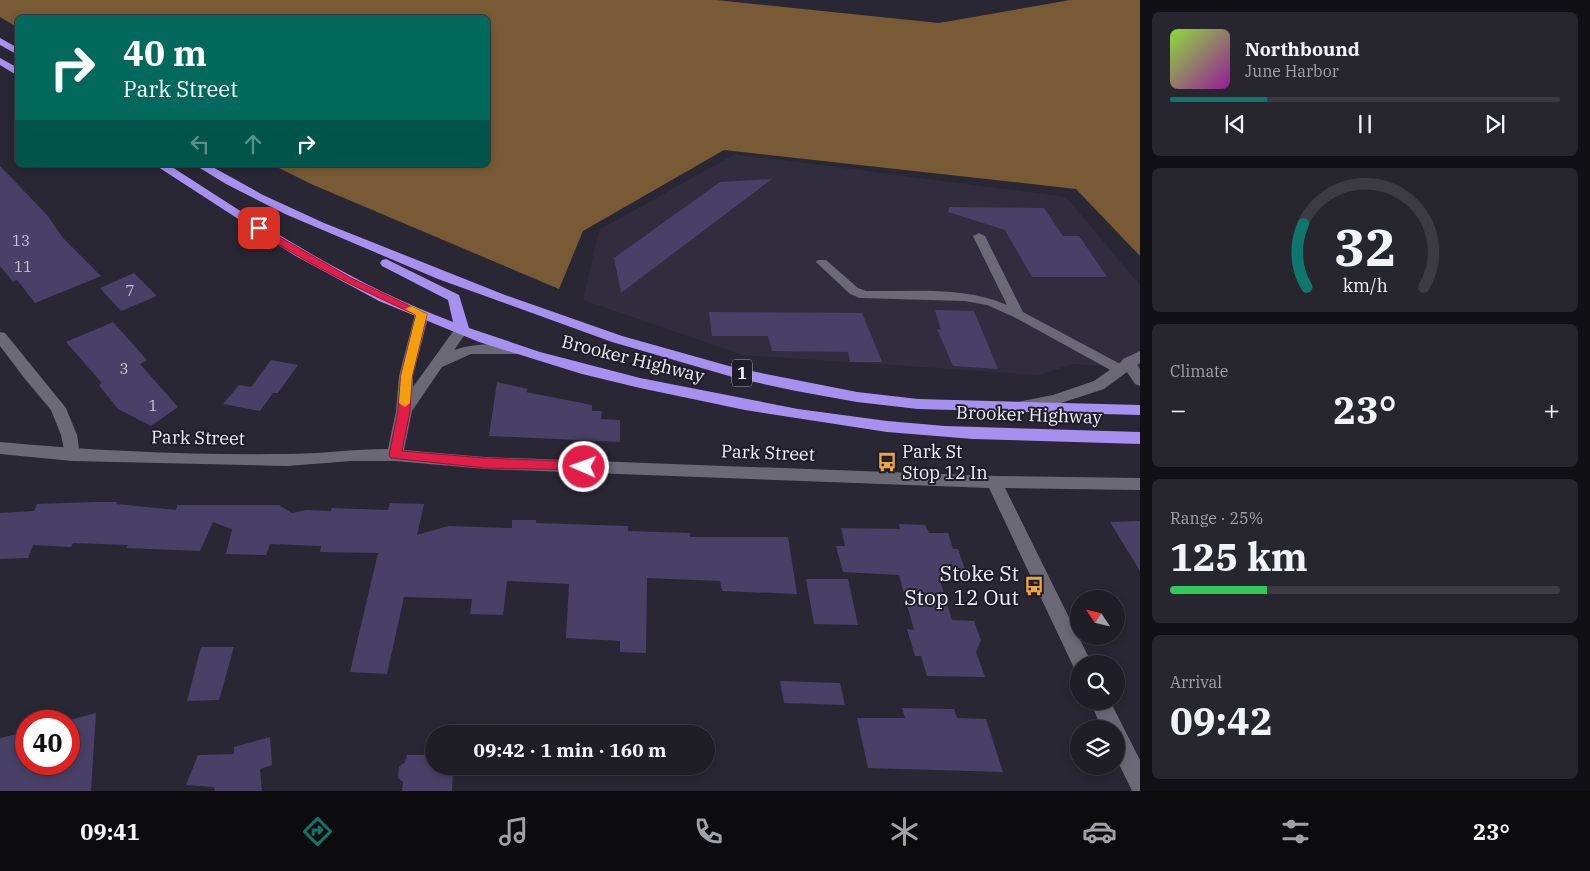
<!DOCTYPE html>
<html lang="en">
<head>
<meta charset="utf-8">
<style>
  :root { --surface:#1f1d26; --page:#27262e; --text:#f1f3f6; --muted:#a1a2a7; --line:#3c3b43; --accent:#0f766e }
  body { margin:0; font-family:"IBM Plex Serif",serif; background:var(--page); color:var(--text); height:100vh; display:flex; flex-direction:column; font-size:19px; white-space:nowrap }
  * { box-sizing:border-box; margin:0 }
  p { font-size:16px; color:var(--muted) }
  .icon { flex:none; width:28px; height:28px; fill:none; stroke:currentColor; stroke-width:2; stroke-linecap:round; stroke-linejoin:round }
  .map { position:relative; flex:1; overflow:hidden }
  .panel { display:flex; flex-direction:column; gap:12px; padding:12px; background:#111015; width:450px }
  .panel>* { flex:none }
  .guide { position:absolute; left:15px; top:15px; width:475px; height:152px; border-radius:8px; box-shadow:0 2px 8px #0003,0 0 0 1px var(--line); background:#00695c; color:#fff; overflow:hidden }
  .needle { width:32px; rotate:305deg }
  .fabs { position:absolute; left:1070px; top:590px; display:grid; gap:10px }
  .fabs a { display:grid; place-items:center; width:55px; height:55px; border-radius:50%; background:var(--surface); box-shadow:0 2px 8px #0003,0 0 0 1px var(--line); font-size:25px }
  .speed { position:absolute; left:15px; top:710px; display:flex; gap:10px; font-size:25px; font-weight:700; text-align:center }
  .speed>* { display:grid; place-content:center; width:65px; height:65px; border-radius:50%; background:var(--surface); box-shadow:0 2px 8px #0003,0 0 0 1px var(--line); line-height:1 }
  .speed .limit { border:8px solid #d22; background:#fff; color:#111 }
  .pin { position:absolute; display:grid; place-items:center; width:42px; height:42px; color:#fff; margin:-21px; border-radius:10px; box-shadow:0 2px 8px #0006 }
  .me { position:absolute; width:55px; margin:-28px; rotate:272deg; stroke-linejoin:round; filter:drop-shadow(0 0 4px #0008) }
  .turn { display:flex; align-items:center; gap:18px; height:105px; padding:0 25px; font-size:22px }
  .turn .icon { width:65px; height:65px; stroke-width:2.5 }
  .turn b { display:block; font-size:35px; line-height:42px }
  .lanes { display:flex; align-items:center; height:48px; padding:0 25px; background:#0003; justify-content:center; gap:25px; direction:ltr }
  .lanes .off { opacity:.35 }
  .big { font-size:38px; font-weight:700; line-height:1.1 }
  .panel .card { flex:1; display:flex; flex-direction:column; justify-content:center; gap:8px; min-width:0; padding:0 18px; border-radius:8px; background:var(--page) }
  .panel .dial { align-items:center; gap:0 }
  .dial svg { height:130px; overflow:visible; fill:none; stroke:var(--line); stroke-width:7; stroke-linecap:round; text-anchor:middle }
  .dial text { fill:var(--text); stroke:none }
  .song { display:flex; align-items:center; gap:15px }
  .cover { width:60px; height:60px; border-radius:8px; background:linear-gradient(135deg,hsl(90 70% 55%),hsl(300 70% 35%)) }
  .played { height:5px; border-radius:2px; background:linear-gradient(90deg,var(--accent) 25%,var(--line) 25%) }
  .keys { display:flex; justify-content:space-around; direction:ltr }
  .heat { display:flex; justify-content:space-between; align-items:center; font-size:28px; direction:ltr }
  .charge { height:8px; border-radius:4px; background:linear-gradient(90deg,#34c759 25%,var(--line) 0) }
  .trip { position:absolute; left:425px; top:725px; width:290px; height:50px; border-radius:25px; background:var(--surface); box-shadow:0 2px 8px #0003,0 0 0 1px var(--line); font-weight:700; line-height:50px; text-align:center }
  .menu { display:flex; height:80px; justify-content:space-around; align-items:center; background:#0c0c0f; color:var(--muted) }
  .menu .icon { width:35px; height:35px }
  .menu .current { color:var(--accent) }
  .menu b { font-size:22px; color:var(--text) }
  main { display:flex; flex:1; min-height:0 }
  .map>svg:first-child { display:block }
  .built { fill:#312d3f }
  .forest { fill:#785a34 }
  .building { fill:#484067 }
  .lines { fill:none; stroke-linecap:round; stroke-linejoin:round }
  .lane { fill:#6b6976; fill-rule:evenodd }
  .street { fill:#6b6976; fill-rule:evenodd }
  .secondary { fill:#6b6976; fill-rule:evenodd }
  .highway { fill:#a691f0; fill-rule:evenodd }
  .route { fill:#e11d48; stroke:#92132f }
  .slow { fill:#f59e0b }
  .labels { text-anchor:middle; stroke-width:4; stroke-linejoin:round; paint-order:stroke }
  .number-label { font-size:15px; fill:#c7c4d4 }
  .shield { fill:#1f1d29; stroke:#b2b1ba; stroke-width:1 }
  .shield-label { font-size:16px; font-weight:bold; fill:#f1f0f8 }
  .street-label { font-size:18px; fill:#f1f0f8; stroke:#1f1d29 }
  .poi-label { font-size:18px; fill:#f1f0f8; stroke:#1f1d29; text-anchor:start }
  .near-poi-label { font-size:21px; fill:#f1f0f8; stroke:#1f1d29; text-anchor:end }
</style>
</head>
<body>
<main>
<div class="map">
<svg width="1140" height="791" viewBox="0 0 1140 791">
  <rect width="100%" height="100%" fill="#292733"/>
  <polygon class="built" points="735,154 1066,197 1140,285 1140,369 1073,364 1039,375 743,355 583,300 599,230"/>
  <polygon class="forest" points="0,0 716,0 939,23 1070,0 1140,0 1140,256 1076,189 724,150 583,231 559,289 311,184 273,165 488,165 488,18 18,18 17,27 0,17"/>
  <g class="building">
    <polygon points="0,166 47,215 63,238 101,276 35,303 17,280 13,282 0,266"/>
    <polygon points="772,179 621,293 614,258 720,182"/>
    <polygon points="949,207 1044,208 1063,236 1079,236 1107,277 1032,277 1005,230 948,212"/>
    <polygon points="134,273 157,296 121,311 100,288"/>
    <polygon points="935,310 974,311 998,369 953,366 937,329 941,330"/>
    <polygon points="709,312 862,313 882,362 850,362 848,352 772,351 768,336 712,336"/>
    <polygon points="113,322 147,360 140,364 178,407 151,426 118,409 99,385 102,383 66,342"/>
    <polygon points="271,360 298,365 278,393 273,393 260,411 223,404 239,385 251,387"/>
    <polygon points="497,382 528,389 526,392 592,405 592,411 602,411 601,419 620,420 620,442 489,436"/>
    <polygon points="95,502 117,502 116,504 176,510 177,505 279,505 292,513 306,510 331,511 332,508 388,510 390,503 424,504 417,535 448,526 512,528 512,520 536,520 536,523 628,526 628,531 690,533 690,537 788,537 797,594 722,591 720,581 647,578 646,653 620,652 620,641 566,638 569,584 507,581 503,615 470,614 472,599 404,597 387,674 350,672 378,553 320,552 321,546 270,544 266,555 226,554 232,529 213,522 200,551 126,548 128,545 73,543 71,547 33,545 28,558 0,559 0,513 34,511 37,504"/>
    <polygon points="1140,521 1140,571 1110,522"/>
    <polygon points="899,524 925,525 929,533 948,533 953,549 958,549 968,578 939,577 952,620 974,621 981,640 976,652 985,677 927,676 921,656 915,656 907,629 914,630 899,575 843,572 836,546 845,546 841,528 900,529"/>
    <polygon points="806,579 848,579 858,625 814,624"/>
    <polygon points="201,647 234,647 219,700 187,701"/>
    <polygon points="780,681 840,683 845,705 784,703"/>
    <polygon points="902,708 954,709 957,718 986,719 1003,772 868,768 857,718 905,718"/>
    <polygon points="96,713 91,791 0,791 0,738 26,732 26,764 69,764 69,720"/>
    <polygon points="270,737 272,765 260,769 262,791 215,791 214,787 186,785 198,755 234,754 234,747"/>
    <polygon points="407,755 434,755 434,766 453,766 452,791 402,791 403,782 398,778 399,767 405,762"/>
  </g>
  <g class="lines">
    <path class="lane" d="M979,233l6,3 38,76 101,54 2,3 -2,3h-10l-100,-55 -27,-12 -22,-4 -105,-3 -10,-4 -34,-32 2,-2h8l32,28 8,3c46,1 98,-5 141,14l-34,-69z"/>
    <g class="street">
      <polygon points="0,332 5,333 66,408 77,435 80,455 78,459 72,461 66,459 61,435 51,410 25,379 0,346"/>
      <polygon points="1140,351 1140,363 1137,365 1140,369 1140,386 1135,384 1127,372 1104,389 1055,405 1022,411 1017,410 1014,406 1017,402 1053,395 1094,381 1121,362 1123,359"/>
    </g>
    <g class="secondary">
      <path d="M422,310l7,4 -16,62v11l44,-61h10l2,3 -15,21c22,-7 48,-8 70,-2l2,3 -2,3h-53l-29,13 -30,44 -8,39 81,7 509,19 146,2v12l-135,-2 87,176h-13v8l-4,-2 -86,-182 -504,-19 -90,-8h-43l-65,5 -215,-5 -72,-7v-12c94,9 191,13 285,12 35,0 69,-5 103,-5l8,-38 3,-35 16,-62z"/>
      <polygon points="1090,701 1110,701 1140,760 1140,791 1132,791 1116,758 1116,729 1102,729"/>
    </g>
    <g class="highway">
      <polygon points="0,38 18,48 18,55 0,45"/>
      <polygon points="0,58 18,68 18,76 0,65"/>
      <path d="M155,165h14c91,59 182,119 284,157l-5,-22 -66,-34 -2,-3 2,-3 4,-1 73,36 10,33 71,24 100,26 158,31 89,12 58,5 195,6v12l-167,-5 -86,-7 -142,-22 -105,-22 -58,-14 -103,-32 -100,-41 -85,-46z"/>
      <polygon points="195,165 209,165 263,195 324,223 505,295 622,336 736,368 857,392 918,399 1140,405 1140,415 918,409 857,402 796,391 736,378 612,342 438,279 285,214 226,184"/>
    </g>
  </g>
  <path class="route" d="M259,225l92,53 76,36 -15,62 -2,35 -8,40 83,7 99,4 4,1 2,4 -2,3 -103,-2 -94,-10 -2,-3 9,-44 3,-35 15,-61c-55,-25 -109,-51 -160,-85v-4z"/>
  <polygon class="slow" points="411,306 427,314 412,376 410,403 405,407 399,403 401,376 416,315 405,309"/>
  <defs>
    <symbol id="bus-bare" viewBox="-9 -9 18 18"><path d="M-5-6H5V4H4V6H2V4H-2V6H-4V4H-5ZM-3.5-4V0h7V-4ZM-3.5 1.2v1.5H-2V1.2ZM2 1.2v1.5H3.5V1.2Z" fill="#efa73d" stroke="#1f1d29" stroke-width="2.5" paint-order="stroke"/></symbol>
  </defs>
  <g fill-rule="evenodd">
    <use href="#bus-bare" x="873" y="448" width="28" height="28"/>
    <use href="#bus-bare" x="1020" y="572" width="28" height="28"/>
  </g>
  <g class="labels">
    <g class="number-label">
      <text x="21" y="246">13</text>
      <text x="23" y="272">11</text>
      <text x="130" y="296">7</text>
      <text x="124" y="374">3</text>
      <text x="153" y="411">1</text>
    </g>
    <rect class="shield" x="732" y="359.5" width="20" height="27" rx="4"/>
    <g class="shield-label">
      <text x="742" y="379">1</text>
    </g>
    <g class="street-label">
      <text transform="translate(633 359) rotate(14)" y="6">Brooker Highway</text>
      <text transform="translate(1029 415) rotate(2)" y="6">Brooker Highway</text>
      <text transform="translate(198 438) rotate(1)" y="6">Park Street</text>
      <text transform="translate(768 453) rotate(2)" y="6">Park Street</text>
    </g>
    <g class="poi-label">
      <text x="902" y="458">Park St<tspan x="902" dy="21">Stop 12 In</tspan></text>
    </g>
    <g class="near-poi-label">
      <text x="1019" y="581">Stoke St<tspan x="1019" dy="24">Stop 12 Out</tspan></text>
    </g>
  </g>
</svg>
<div class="fabs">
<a><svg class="needle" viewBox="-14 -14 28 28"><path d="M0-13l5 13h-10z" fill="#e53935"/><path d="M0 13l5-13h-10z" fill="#a1a2a7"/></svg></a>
<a><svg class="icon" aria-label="search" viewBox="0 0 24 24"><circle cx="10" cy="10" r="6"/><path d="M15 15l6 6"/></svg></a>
<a><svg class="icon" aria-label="layers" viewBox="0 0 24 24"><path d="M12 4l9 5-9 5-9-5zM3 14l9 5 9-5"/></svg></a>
</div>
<div class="speed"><div class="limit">40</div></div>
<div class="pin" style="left:259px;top:228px;background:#d93025"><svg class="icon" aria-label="arrive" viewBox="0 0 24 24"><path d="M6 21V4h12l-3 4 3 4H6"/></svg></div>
<svg class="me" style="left:584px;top:467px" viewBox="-20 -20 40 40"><circle r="17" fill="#e11d48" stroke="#fff" stroke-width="3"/><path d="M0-11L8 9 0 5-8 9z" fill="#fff"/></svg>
<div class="trip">09:42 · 1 min · 160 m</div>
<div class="guide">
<div class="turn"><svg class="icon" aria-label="right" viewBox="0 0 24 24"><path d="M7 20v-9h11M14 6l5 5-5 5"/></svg><div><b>40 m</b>Park Street</div></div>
<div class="lanes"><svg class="icon off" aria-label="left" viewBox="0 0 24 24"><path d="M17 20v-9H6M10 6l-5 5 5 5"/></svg><svg class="icon off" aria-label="ahead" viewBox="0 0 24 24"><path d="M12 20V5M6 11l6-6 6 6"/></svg><svg class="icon" aria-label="right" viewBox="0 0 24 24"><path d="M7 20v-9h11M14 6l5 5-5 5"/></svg></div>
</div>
</div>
<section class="panel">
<div class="card">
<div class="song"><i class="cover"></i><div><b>Northbound</b><p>June Harbor</p></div></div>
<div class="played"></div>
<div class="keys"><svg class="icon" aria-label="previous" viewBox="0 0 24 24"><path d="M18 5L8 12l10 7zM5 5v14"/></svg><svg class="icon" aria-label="pause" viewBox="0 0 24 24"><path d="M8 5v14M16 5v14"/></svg><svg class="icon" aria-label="next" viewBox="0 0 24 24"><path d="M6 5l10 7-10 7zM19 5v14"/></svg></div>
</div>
<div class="card dial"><svg viewBox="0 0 100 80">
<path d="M14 69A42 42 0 1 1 86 69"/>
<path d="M14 69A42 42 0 0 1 12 30" stroke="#0f766e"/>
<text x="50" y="56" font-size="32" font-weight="700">32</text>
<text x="50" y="72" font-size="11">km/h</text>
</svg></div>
<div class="card"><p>Climate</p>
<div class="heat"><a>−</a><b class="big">23°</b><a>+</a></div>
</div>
<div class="card"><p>Range · 25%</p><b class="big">125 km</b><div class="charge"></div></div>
<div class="card"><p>Arrival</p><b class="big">09:42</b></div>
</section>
</main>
<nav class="menu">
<b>09:41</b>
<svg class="icon current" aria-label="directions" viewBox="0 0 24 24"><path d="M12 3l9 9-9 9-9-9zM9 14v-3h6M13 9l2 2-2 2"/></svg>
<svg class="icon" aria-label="music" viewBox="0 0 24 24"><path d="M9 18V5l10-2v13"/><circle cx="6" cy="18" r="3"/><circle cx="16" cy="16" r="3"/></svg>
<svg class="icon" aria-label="phone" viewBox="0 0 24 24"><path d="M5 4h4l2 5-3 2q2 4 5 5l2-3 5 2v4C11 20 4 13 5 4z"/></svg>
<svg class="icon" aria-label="climate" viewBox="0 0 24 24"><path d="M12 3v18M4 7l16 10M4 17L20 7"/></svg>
<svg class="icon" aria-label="car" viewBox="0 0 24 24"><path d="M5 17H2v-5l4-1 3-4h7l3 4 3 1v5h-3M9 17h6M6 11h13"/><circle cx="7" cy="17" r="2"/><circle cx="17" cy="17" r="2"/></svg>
<svg class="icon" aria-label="filters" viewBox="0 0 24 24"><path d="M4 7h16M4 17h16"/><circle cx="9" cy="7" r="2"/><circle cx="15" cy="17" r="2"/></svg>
<b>23°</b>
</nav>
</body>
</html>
